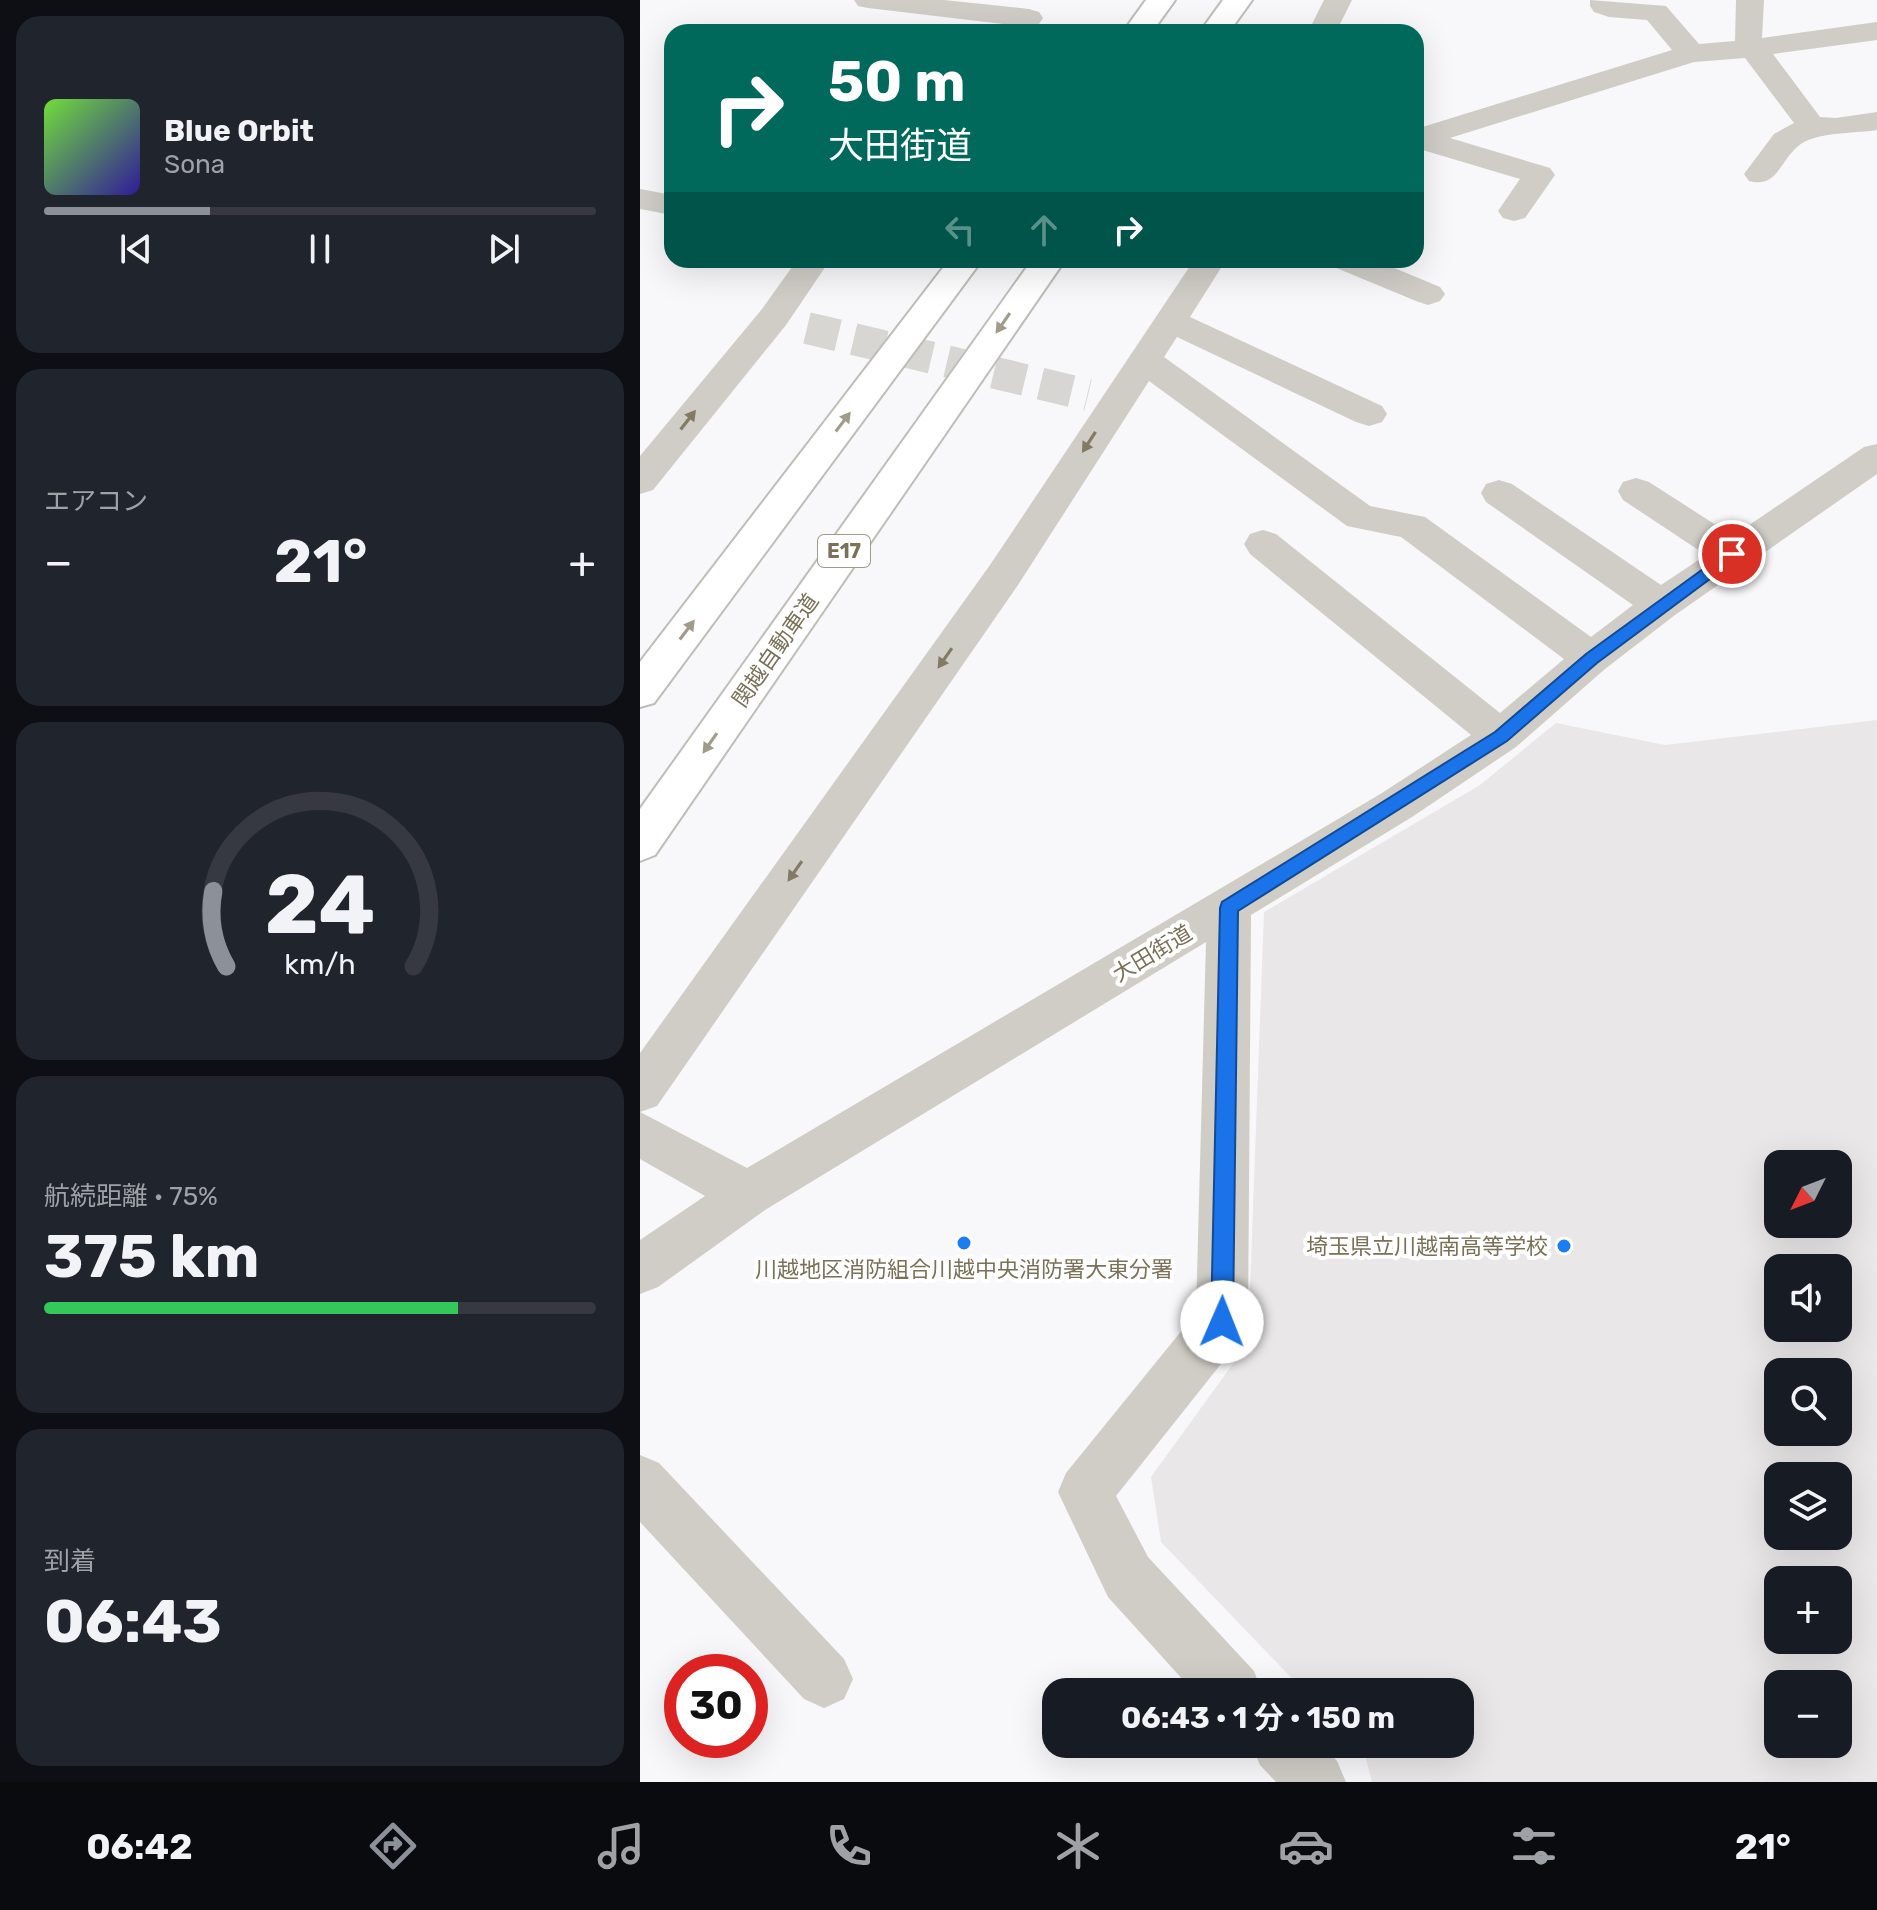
<!DOCTYPE html>
<html lang="ja">
<head>
<meta charset="utf-8">
<style>
  :root { --surface:#171b24; --page:#20242c; --text:#f1f3f6; --muted:#9ea1a6; --line:#363941; --accent:#8c9099 }
  body { margin:0; font-family:Rubik,"Noto Sans JP",sans-serif; background:var(--page); color:var(--text); height:100vh; display:flex; flex-direction:column; font-size:30px; white-space:nowrap }
  * { box-sizing:border-box; margin:0 }
  p { font-size:26px; color:var(--muted) }
  .icon { flex:none; width:44px; height:44px; fill:none; stroke:currentColor; stroke-width:2; stroke-linecap:round; stroke-linejoin:round }
  .map { position:relative; flex:1; overflow:hidden }
  .side { display:flex; flex-direction:column; gap:16px; padding:16px; background:#0d0f14; width:640px }
  .side>* { flex:none }
  .top-card { position:absolute; left:24px; top:24px; width:760px; height:244px; border-radius:24px; box-shadow:0 8px 32px #0002; background:#00695c; color:#fff; overflow:hidden }
  .needle { width:52px; rotate:228deg }
  .buttons { position:absolute; left:1124px; top:1150px; display:grid; gap:16px }
  .buttons a { display:grid; place-items:center; width:88px; height:88px; border-radius:16px; background:var(--surface); box-shadow:0 8px 32px #0002; font-size:40px }
  .speed { position:absolute; left:24px; top:1654px; display:flex; gap:16px; font-size:40px; font-weight:700; text-align:center }
  .speed>* { display:grid; place-content:center; width:104px; height:104px; border-radius:50%; background:var(--surface); box-shadow:0 8px 32px #0002; line-height:1 }
  .speed .limit { border:12px solid #d22; background:#fff; color:#111 }
  .pin { position:absolute; display:grid; place-items:center; width:68px; height:68px; color:#fff; margin:-34px; border:4px solid #fff; border-radius:50%; box-shadow:0 2px 8px #0007 }
  .me { position:absolute; width:88px; margin:-44px; rotate:1deg; stroke-linejoin:round; filter:drop-shadow(0 0 6px #0008) }
  .turn { display:flex; align-items:center; gap:28px; height:168px; padding:0 32px; font-size:36px }
  .turn .icon { width:104px; height:104px; stroke-width:2.5 }
  .turn b { display:block; font-size:56px; line-height:68px }
  .lanes { display:flex; align-items:center; height:76px; padding:0 32px; background:#0003; justify-content:center; gap:40px; direction:ltr }
  .lanes .off { opacity:.35 }
  .big { font-size:60px; font-weight:700; line-height:1.1 }
  .side .tile { flex:1; display:flex; flex-direction:column; justify-content:center; gap:12px; min-width:0; padding:0 28px; border-radius:24px; background:var(--page) }
  .side .dial { align-items:center; gap:0 }
  .dial svg { height:208px; overflow:visible; fill:none; stroke:var(--line); stroke-width:7; stroke-linecap:round; text-anchor:middle }
  .dial text { fill:var(--text); stroke:none }
  .song { display:flex; align-items:center; gap:24px }
  .cover { width:96px; height:96px; border-radius:12px; background:linear-gradient(135deg,hsl(100 70% 55%),hsl(250 70% 35%)) }
  .played { height:8px; border-radius:4px; background:linear-gradient(90deg,var(--accent) 30%,var(--line) 30%) }
  .keys { display:flex; justify-content:space-around; direction:ltr }
  .heat { display:flex; justify-content:space-between; align-items:center; font-size:44px; direction:ltr }
  .charge { height:12px; border-radius:6px; background:linear-gradient(90deg,#34c759 75%,var(--line) 0) }
  .trip { position:absolute; left:402px; top:1678px; width:432px; height:80px; border-radius:24px; background:var(--surface); box-shadow:0 8px 32px #0002; font-weight:700; line-height:80px; text-align:center }
  .menu { display:flex; height:128px; justify-content:space-around; align-items:center; background:#090b0e; color:var(--muted) }
  .menu .icon { width:56px; height:56px }
  .menu .selected { color:var(--accent) }
  .menu b { font-size:36px; color:var(--text) }
  main { display:flex; flex:1; min-height:0 }
  .map>svg:first-child { display:block }
  .built { fill:#e9e7e8; fill-rule:evenodd }
  .lines { fill:none; stroke-linecap:round; stroke-linejoin:round }
  .minor-tunnel { stroke:#d8d6d2; stroke-width:32; stroke-dasharray:32 16; stroke-linecap:butt }
  .highway-casing { stroke:#bfbdb7; stroke-width:4 }
  .minor { fill:#cfcdc6; fill-rule:evenodd }
  .highway { fill:#fff; fill-rule:evenodd }
  .oneway { fill:#a19c8a }
  .oneway2 { fill:#827a63 }
  .route { fill:#1a73e8; stroke:#114b97; stroke-width:2 }
  .poi-dot { fill:#1b7df6; stroke:#fff; stroke-width:3 }
  .labels { text-anchor:middle; stroke-width:8; stroke-linejoin:round; paint-order:stroke }
  .shield { fill:#fff; stroke:#a19c8a; stroke-width:2 }
  .shield-label { font-size:20px; font-weight:bold; fill:#797158 }
  .street-label { font-size:22px; fill:#797158; stroke:#fff }
  .poi-label { font-size:22px; fill:#797158; stroke:#fff; text-anchor:end }
</style>
</head>
<body>
<main>
<section class="side">
<div class="tile">
<div class="song"><i class="cover"></i><div><b>Blue Orbit</b><p>Sona</p></div></div>
<div class="played"></div>
<div class="keys"><svg class="icon" aria-label="previous" viewBox="0 0 24 24"><path d="M18 5L8 12l10 7zM5 5v14"/></svg><svg class="icon" aria-label="pause" viewBox="0 0 24 24"><path d="M8 5v14M16 5v14"/></svg><svg class="icon" aria-label="next" viewBox="0 0 24 24"><path d="M6 5l10 7-10 7zM19 5v14"/></svg></div>
</div>
<div class="tile"><p>エアコン</p>
<div class="heat"><a>−</a><b class="big">21°</b><a>+</a></div>
</div>
<div class="tile dial"><svg viewBox="0 0 100 80">
<path d="M14 69A42 42 0 1 1 86 69"/>
<path d="M14 69A42 42 0 0 1 9 40" stroke="#8c9099"/>
<text x="50" y="56" font-size="32" font-weight="700">24</text>
<text x="50" y="72" font-size="11">km/h</text>
</svg></div>
<div class="tile"><p>航続距離 · 75%</p><b class="big">375 km</b><div class="charge"></div></div>
<div class="tile"><p>到着</p><b class="big">06:43</b></div>
</section>
<div class="map">
<svg width="1237" height="1782" viewBox="0 0 1237 1782">
  <rect width="100%" height="100%" fill="#f8f7fa"/>
  <path class="built" d="M1237,720v1062h-505l-7,-27 -10,-11h105v-52h-155l-144,-150 -10,-65 97,-134 16,-431 216,-127 76,-62 109,22zM1138,1164h60v60h-60zM1198,1268v60h-60v-60zM1198,1372v60h-60v-60zM1138,1476h60v60h-60zM1138,1580h60v60h-60zM1198,1684v60h-60v-60z"/>
  <g class="lines">
    <polyline class="minor-tunnel" points="167,328 448,395"/>
    <defs>
      <g id="highway">
        <polygon points="506,0 535,0 512,32 483,32"/>
        <polygon points="583,0 612,0 589,32 560,32"/>
        <polygon points="309,260 342,260 14,703 0,707 0,662"/>
        <polygon points="392,260 425,260 15,855 0,861 0,809"/>
      </g>
    </defs>
    <use href="#highway" class="highway-casing"/>
    <g class="minor">
      <polygon points="214,0 304,0 389,9 399,12 403,18 399,24 389,27 228,8 218,6"/>
      <polygon points="684,0 712,0 696,32 668,32"/>
      <path d="M950,0l76,6 33,38 36,-3 1,-41h28l-2,38 115,-16v18l-104,14 47,63 16,1 41,-6v18c-25,4 -62,1 -80,17 -18,16 -20,41 -48,34l-5,-7 30,-40 20,-11 -49,-65 -51,4 -244,76 100,30 5,7 -30,43 -11,3 -11,-3 -5,-7 22,-32 -104,-31v-19l256,-79 -25,-30 -38,-3 -15,-5 -4,-6z"/>
      <polygon points="0,189 32,195 32,215 0,209"/>
      <polygon points="157,260 190,260 146,325 13,490 0,494 0,456 122,309"/>
      <path d="M554,260h32l-36,57 192,89 5,8 -5,8 -13,4 -13,-4 -179,-85 -13,20 206,149 55,11 166,120 42,-32 -147,-103 -5,-9 5,-9 13,-4 13,4 149,101 45,-30 -83,-55 -5,-9 5,-9 13,-4 13,4 84,54 131,-89 13,-3v30l-202,141 -70,54 -89,78 -104,70 -161,98 -3,407 -8,18 -124,156 32,61 106,114 8,21h-68l-86,-95 -50,-105 8,-19 130,-160 10,-371 -441,268 -107,77 -18,7v-54l65,-44 -65,-37v-106l350,-488zM509,381l198,145 54,11 163,122 -64,54 -224,-179 -13,-4 -13,4 -6,10 6,10 221,181 -89,58 -635,375 -107,-56 17,-6 361,-521z"/>
      <polygon points="690,260 735,260 800,287 805,294 800,301 788,305 776,301 694,267"/>
      <polygon points="0,1455 19,1463 204,1659 213,1679 204,1699 184,1708 164,1699 0,1522"/>
      <polygon points="611,1744 681,1744 697,1761 706,1782 636,1782 620,1765"/>
    </g>
    <use href="#highway" class="highway"/>
  </g>
  <defs><path id="oneway-solid" d="M-6-.8H1V-3.2L6.5 0L1 3.2V.8H-6Z" transform="scale(2)"/></defs>
  <g class="oneway">
    <use href="#oneway-solid" transform="translate(363 323) rotate(125)"/>
    <use href="#oneway-solid" transform="translate(203 422) rotate(-53)"/>
    <use href="#oneway-solid" transform="translate(47 630) rotate(-53)"/>
    <use href="#oneway-solid" transform="translate(70 743) rotate(125)"/>
  </g>
  <g class="oneway2">
    <use href="#oneway-solid" transform="translate(48 420) rotate(-52)"/>
    <use href="#oneway-solid" transform="translate(449 442) rotate(123)"/>
    <use href="#oneway-solid" transform="translate(305 658) rotate(125)"/>
    <use href="#oneway-solid" transform="translate(155 871) rotate(125)"/>
  </g>
  <polygon class="route" points="1092,548 1100,554 1098,558 957,663 867,741 598,911 593,1322 590,1329 582,1332 574,1329 571,1322 580,908 582,902 855,732 946,654"/>
  <g class="poi-dot">
    <circle cx="324" cy="1243" r="8"/>
    <circle cx="924" cy="1246" r="8"/>
  </g>
  <g class="labels">
    <rect class="shield" x="178" y="535" width="52" height="32" rx="6"/>
    <g class="shield-label">
      <text x="204" y="558">E17</text>
    </g>
    <g class="street-label">
      <text transform="translate(135 650) rotate(-55)" y="8">関越自動車道</text>
      <text transform="translate(512 953) rotate(-31)" y="8">大田街道</text>
    </g>
    <g class="poi-label">
      <text x="908" y="1254">埼玉県立川越南高等学校</text>
      <text x="324" y="1277" text-anchor="middle">川越地区消防組合川越中央消防署大東分署</text>
    </g>
  </g>
</svg>
<div class="buttons">
<a><svg class="needle" viewBox="-14 -14 28 28"><path d="M0-13l5 13h-10z" fill="#e53935"/><path d="M0 13l5-13h-10z" fill="#9ea1a6"/></svg></a>
<a><svg class="icon" aria-label="sound" viewBox="0 0 24 24"><path d="M4 9h4l5-4v14l-5-4H4zM17 9q2 3 0 6"/></svg></a>
<a><svg class="icon" aria-label="search" viewBox="0 0 24 24"><circle cx="10" cy="10" r="6"/><path d="M15 15l6 6"/></svg></a>
<a><svg class="icon" aria-label="layers" viewBox="0 0 24 24"><path d="M12 4l9 5-9 5-9-5zM3 14l9 5 9-5"/></svg></a>
<a>+</a>
<a>−</a>
</div>
<div class="speed"><div class="limit">30</div></div>
<div class="pin" style="left:1092px;top:554px;background:#d93025"><svg class="icon" aria-label="arrive" viewBox="0 0 24 24"><path d="M6 21V4h12l-3 4 3 4H6"/></svg></div>
<svg class="me" style="left:582px;top:1322px" viewBox="-20 -20 40 40"><circle r="19" fill="#fff"/><path d="M0-13L10 11 0 6-10 11z" fill="#1a73e8"/></svg>
<div class="trip">06:43 · 1 分 · 150 m</div>
<div class="top-card">
<div class="turn"><svg class="icon" aria-label="right" viewBox="0 0 24 24"><path d="M7 20v-9h11M14 6l5 5-5 5"/></svg><div><b>50 m</b>大田街道</div></div>
<div class="lanes"><svg class="icon off" aria-label="left" viewBox="0 0 24 24"><path d="M17 20v-9H6M10 6l-5 5 5 5"/></svg><svg class="icon off" aria-label="ahead" viewBox="0 0 24 24"><path d="M12 20V5M6 11l6-6 6 6"/></svg><svg class="icon" aria-label="right" viewBox="0 0 24 24"><path d="M7 20v-9h11M14 6l5 5-5 5"/></svg></div>
</div>
</div>
</main>
<nav class="menu">
<b>06:42</b>
<svg class="icon selected" aria-label="directions" viewBox="0 0 24 24"><path d="M12 3l9 9-9 9-9-9zM9 14v-3h6M13 9l2 2-2 2"/></svg>
<svg class="icon" aria-label="music" viewBox="0 0 24 24"><path d="M9 18V5l10-2v13"/><circle cx="6" cy="18" r="3"/><circle cx="16" cy="16" r="3"/></svg>
<svg class="icon" aria-label="phone" viewBox="0 0 24 24"><path d="M5 4h4l2 5-3 2q2 4 5 5l2-3 5 2v4C11 20 4 13 5 4z"/></svg>
<svg class="icon" aria-label="climate" viewBox="0 0 24 24"><path d="M12 3v18M4 7l16 10M4 17L20 7"/></svg>
<svg class="icon" aria-label="car" viewBox="0 0 24 24"><path d="M5 17H2v-5l4-1 3-4h7l3 4 3 1v5h-3M9 17h6M6 11h13"/><circle cx="7" cy="17" r="2"/><circle cx="17" cy="17" r="2"/></svg>
<svg class="icon" aria-label="filters" viewBox="0 0 24 24"><path d="M4 7h16M4 17h16"/><circle cx="9" cy="7" r="2"/><circle cx="15" cy="17" r="2"/></svg>
<b>21°</b>
</nav>
</body>
</html>
